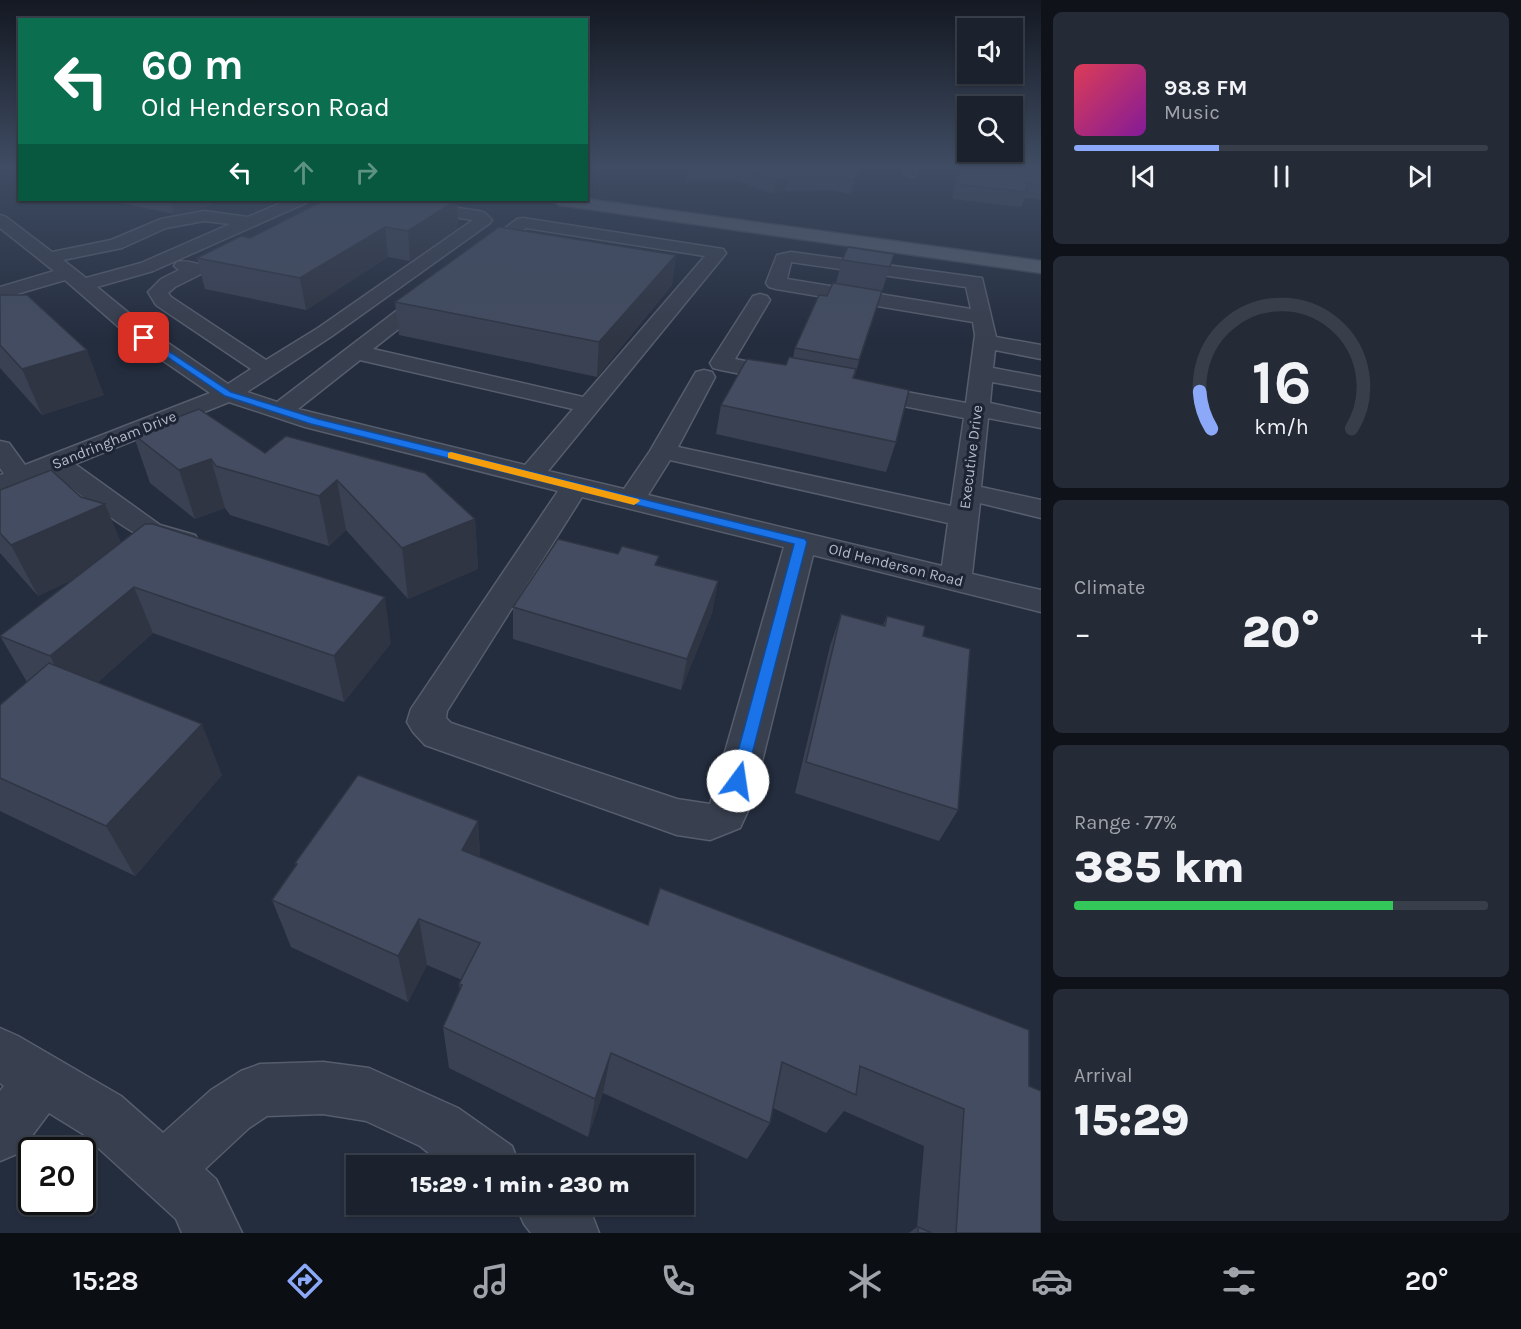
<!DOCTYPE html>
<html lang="en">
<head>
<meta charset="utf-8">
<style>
  :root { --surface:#1b222e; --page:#242a36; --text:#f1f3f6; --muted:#a0a4aa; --line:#393f4a; --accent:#8ba9f8 }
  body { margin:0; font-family:Karla,sans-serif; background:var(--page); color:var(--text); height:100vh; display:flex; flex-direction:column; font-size:22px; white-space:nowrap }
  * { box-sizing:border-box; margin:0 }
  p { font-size:20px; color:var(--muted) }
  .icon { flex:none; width:33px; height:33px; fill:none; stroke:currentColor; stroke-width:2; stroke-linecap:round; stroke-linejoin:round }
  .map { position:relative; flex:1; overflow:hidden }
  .sheet { display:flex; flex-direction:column; gap:12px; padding:12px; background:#0f1319; width:480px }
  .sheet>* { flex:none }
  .hud { position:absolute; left:18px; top:18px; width:570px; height:183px; border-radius:0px; box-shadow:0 2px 4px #0004,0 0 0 2px var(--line); background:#0b6e4f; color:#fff; overflow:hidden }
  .fabs { position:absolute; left:957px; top:18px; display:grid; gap:12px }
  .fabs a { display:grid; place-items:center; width:66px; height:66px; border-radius:0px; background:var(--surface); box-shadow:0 2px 4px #0004,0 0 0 2px var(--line); font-size:30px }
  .speed { position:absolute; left:18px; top:1137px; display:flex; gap:12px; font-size:30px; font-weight:700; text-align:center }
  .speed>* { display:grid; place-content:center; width:78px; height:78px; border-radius:50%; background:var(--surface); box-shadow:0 2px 4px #0004,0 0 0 2px var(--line); line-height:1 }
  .speed .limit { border:3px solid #111; border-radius:9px; background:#fff; color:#111 }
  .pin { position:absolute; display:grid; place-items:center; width:51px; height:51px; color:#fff; margin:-26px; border-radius:12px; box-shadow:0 3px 9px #0006 }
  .me { position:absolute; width:66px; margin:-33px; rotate:14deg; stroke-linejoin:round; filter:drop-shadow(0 0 4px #0008) }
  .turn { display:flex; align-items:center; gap:21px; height:126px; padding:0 24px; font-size:27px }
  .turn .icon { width:78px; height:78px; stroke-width:2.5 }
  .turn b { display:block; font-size:42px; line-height:51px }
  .lanes { display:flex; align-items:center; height:57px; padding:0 24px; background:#0003; justify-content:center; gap:30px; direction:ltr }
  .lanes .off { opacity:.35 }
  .big { font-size:45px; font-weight:800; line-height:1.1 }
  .sheet .widget { flex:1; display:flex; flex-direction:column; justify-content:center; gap:9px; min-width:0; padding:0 21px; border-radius:9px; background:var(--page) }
  .sheet .dial { align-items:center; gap:0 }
  .dial svg { height:156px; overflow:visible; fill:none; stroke:var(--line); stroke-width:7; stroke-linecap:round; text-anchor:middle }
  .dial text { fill:var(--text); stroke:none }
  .song { display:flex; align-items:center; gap:18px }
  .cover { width:72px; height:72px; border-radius:9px; background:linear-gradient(135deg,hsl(350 70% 55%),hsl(290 70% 35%)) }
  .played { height:6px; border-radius:3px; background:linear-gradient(90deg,var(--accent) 35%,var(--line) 35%) }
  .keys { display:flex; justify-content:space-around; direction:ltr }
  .heat { display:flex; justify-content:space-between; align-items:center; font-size:33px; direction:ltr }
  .charge { height:9px; border-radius:4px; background:linear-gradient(90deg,#34c759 77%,var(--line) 0) }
  .trip { position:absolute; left:346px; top:1155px; width:348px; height:60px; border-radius:0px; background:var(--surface); box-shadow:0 2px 4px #0004,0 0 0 2px var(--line); font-weight:800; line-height:60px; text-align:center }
  .dock { display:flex; height:96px; justify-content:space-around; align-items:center; background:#0b0e12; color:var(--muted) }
  .dock .icon { width:42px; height:42px }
  .dock .selected { color:var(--accent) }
  .dock b { font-size:27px; color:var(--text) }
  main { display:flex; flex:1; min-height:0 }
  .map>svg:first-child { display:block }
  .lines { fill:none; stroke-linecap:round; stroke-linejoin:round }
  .minor-casing { stroke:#565d6c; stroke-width:3 }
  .major-casing { stroke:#424857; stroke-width:3 }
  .minor { fill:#383f4e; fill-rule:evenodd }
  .major { fill:#565e6e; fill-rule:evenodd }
  .wall { fill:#3a4153 }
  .shaded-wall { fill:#2f3543 }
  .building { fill:#434c60; stroke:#2f3543; stroke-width:1.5 }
  .route { fill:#1a73e8; stroke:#114b97; stroke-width:1.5 }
  .slow { fill:#f59e0b }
  .labels { text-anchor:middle; stroke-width:6; stroke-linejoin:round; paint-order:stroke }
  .far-street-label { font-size:15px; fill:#b5bac9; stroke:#1d2433 }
</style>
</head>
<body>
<main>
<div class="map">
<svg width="1041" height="1233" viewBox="0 0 1041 1233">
  <rect width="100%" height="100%" fill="#242d3e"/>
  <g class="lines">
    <defs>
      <g id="minor">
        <polygon points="905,168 919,168 915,176 910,177 903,173"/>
        <path d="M288,200h20l-2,3 -153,68 -56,16 55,45 76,52 23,-15 -95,-64 -8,-13 13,-13 18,-9 -5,-4 3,-4c8,-2 17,1 26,3l2,4 -2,4 -28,14 -7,6 3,4 95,63 52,-32 155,-108 -97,-15 -6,-2 -1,-3h34l76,11 6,2 7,7 -2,3 -158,113 -85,56 30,10 148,-113h14l3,4 -3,4 -66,52 210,48 122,-141 -179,-28 -40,32h-12l-3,-4 3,-4 43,-33 6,-1 200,31 3,4 -3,4 -175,214 76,18 26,-38 43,-74 3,-5 8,-2 8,2 3,5 -37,70 273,59 13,-88 -101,-20 -8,-2 -4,-5 4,-5 8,-2 103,19 9,-68 -2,-13 -197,-33 -7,-2 -3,-4 11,-28 14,-3 191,26 14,59 45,8v14l-46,-9 -2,18 48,9v14l-49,-9 -2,21 51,11v14l-53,-10 -7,69 60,13v18l-61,-15 -8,71 69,16v22l-228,-57 -61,247 -12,26 -30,12 -33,-5 -252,-90 -12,-13 -6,-10 4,-13 147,-218 -253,-64 -76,-25 -154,62 85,61 35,10 4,7 -4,7c-42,10 -109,-51 -142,-76l-53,20v-18l4,-1 -4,-6v-27l9,2 16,22 185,-72 -74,-51 -71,-62 -65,19v-12l54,-16 -54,-43v-13l6,2 46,35 59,-12 50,-21 43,-8 44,6zM204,221l26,3 -89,39 -55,15 -23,-18 59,-12 44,-20zM791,262l175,25 5,22 -184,-30zM360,360l213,49 -48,56 -227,-56zM670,460l278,63 -6,43 -294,-71zM582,497l202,50 -74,257 -33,-5 -226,-76 -5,-5 1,-7z"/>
        <polygon points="760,294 767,296 770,300 735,359 794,371 797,376 794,381 786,383 721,370 713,368 710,363 753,296"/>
        <polygon points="0,1028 18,1036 121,1096 163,1133 211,1090 241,1071 260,1064 323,1062 369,1068 458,1108 512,1146 520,1166 445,1166 420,1146 366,1121 323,1114 267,1116 249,1128 205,1169 216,1179 242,1233 182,1233 176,1219 83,1134 49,1113 19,1153 0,1161 0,1091 4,1086 0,1083"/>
        <polygon points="515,1204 584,1204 591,1212 599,1233 531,1233 524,1224"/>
      </g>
      <polygon id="major" points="586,199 1041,261 1041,273 559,205 551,200"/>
    </defs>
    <use href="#minor" class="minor-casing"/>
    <use href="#major" class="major-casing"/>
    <use href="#minor" class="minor"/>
    <use href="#major" class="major"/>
  </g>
  <g class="wall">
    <polygon points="688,168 863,168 850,194 832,190 786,191 773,194 736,180 686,181"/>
    <polygon points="958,168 1041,168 1041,200 1025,198 1021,207 952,199"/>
    <polygon points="106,200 223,200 196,210 174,214"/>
    <polygon points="457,200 458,228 410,261 388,257 306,310 205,289 197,258 250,238"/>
    <polygon points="894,254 854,378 896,442 886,472 716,434 721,405 786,365 793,358 795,348 836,283 842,260"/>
    <polygon points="676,255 672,285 597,377 399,335 395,302"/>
    <polygon points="0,295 104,395 42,415 0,368"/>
    <polygon points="133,434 265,453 475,519 478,569 408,599 346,530 329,546 230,515 225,508 195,519 150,483"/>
    <polygon points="0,490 81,497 105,504 121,543 391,643 344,702 153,633 97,683 222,775 135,876 0,811 0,705 27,682 0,636 74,579 38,596 0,553"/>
    <polygon points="658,565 718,581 712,613 681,690 513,639 513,607"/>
    <polygon points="841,614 883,625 887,616 923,636 958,810 939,841 795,793 830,646"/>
    <polygon points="478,821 480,857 1029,1086 1041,1233 909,1233 917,1227 924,1146 844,1111 826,1133 773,1108 770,1123 747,1159 603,1093 588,1137 449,1068 443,1027 460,990 459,984 462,980 427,965 408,1002 291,947 272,900 296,867 295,863"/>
  </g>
  <g class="shaded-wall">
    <polygon points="860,168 863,168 850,194 854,180"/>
    <polygon points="789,177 786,191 773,194 776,180"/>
    <polygon points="170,200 223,200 196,210 174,214"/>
    <polygon points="457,200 458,228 410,261 408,231"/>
    <polygon points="385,227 388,257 306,310 300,278"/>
    <polygon points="676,255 672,285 597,377 599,342"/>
    <polygon points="882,291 877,308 854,379 859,360"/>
    <polygon points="87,350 104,395 42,415 22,369"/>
    <polygon points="211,459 225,508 195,519 179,470"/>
    <polygon points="337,480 346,530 329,546 319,496"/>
    <polygon points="105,504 126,555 38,596 11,545"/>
    <polygon points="475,519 478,569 408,599 402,548"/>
    <polygon points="718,581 712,613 681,690 687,659"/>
    <polygon points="134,587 153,633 75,703 50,656"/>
    <polygon points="385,597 391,643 344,702 334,656"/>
    <polygon points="202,724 222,775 135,876 106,826"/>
    <polygon points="478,821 481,870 462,850"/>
    <polygon points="419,919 427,965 408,1002 398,956"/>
    <polygon points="611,1053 603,1093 588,1137 595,1099"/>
  </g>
  <g class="building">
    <polygon points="742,168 860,168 854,180 836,176 789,177 776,180"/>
    <polygon points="960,168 1041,168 1041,185 1027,183 1027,192 957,184"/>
    <polygon points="325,200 457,200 408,231 385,227 300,278 197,258 241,236 250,238"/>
    <polygon points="499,227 676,255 599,342 395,302"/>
    <polygon points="848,247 894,254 890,267 842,260"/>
    <polygon points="833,283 882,291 859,360 795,348 819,295 827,296"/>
    <polygon points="0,295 27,295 87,350 22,369 0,345"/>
    <polygon points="789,357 856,369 853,378 909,390 896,442 721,405 747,359 786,365"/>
    <polygon points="199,409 265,453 286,436 425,473 475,519 402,548 337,480 319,496 216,466 211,459 179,470 133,434"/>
    <polygon points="51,470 81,497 105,504 11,545 0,533 0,490"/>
    <polygon points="145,524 153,524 385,597 334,656 134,587 50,656 0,636"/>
    <polygon points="558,539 618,554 622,546 659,556 655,565 718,581 687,659 513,607"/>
    <polygon points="841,614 885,626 887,616 925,626 923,636 970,649 958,810 806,762"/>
    <polygon points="49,663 202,724 106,826 0,778 0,705"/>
    <polygon points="358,775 478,821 462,850 648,925 660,888 1029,1030 1029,1086 1041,1091 1041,1233 956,1233 964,1109 860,1066 856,1095 782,1062 770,1123 611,1053 595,1099 443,1027 462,985 459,984 480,943 419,919 398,956 272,900 297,864 295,863"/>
    <polygon points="918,1227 932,1233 918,1233"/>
  </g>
  <linearGradient id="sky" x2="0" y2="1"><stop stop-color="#141922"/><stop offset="0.49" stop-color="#3f4c63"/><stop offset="1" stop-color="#3f4c63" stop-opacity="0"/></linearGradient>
  <rect width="1041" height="340" fill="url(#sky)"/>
  <polygon class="route" points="144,335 231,392 318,419 805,539 807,542 744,785 738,787 732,785 730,781 794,544 311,424 225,396 141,339 141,336"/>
  <polygon class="slow" points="451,452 638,499 640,501 634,505 448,458 448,453"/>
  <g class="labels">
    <g class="far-street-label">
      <text transform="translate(114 440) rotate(-22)" y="5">Sandringham Drive</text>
      <text transform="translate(971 457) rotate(-83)" y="5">Executive Drive</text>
      <text transform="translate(896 565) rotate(14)" y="5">Old Henderson Road</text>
    </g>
  </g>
</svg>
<div class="fabs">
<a><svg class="icon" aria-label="sound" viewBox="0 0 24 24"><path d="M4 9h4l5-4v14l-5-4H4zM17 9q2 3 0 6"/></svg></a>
<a><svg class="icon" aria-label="search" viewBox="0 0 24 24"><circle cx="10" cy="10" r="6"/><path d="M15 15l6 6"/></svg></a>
</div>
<div class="speed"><div class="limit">20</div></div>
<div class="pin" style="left:144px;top:338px;background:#d93025"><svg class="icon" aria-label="arrive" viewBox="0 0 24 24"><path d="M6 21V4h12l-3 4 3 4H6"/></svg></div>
<svg class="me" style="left:738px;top:781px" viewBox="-20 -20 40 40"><circle r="19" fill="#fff"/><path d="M0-13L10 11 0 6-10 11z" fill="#1a73e8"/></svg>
<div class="trip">15:29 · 1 min · 230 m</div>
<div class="hud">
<div class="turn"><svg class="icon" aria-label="left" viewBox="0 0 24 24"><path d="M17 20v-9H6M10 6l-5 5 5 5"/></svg><div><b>60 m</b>Old Henderson Road</div></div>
<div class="lanes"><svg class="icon" aria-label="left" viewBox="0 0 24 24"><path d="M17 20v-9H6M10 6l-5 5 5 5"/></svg><svg class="icon off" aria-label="ahead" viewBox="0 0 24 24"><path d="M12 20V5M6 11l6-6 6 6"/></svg><svg class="icon off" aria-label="right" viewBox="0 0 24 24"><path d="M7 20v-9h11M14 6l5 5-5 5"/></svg></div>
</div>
</div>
<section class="sheet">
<div class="widget">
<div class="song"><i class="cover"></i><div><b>98.8 FM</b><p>Music</p></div></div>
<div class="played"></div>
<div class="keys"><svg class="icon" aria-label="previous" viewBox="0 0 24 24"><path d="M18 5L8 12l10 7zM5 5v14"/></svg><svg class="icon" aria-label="pause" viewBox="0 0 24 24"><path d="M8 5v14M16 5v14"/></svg><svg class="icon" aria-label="next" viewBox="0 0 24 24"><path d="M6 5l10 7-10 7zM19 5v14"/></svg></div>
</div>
<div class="widget dial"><svg viewBox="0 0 100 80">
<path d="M14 69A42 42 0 1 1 86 69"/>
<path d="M14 69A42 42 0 0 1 8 50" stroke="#8ba9f8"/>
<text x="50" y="56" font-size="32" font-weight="700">16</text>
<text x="50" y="72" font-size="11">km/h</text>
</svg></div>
<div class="widget"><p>Climate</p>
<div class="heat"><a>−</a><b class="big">20°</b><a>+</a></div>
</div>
<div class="widget"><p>Range · 77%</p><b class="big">385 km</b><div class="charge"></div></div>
<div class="widget"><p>Arrival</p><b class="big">15:29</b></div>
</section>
</main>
<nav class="dock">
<b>15:28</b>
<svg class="icon selected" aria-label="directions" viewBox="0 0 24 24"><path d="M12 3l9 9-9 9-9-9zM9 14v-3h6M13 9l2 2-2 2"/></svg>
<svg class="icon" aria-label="music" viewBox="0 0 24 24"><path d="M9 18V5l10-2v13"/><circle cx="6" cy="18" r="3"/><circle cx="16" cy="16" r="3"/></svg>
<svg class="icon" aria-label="phone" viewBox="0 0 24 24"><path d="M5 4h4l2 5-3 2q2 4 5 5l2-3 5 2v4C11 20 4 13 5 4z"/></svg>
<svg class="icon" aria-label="climate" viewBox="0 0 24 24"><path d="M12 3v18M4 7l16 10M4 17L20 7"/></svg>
<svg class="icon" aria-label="car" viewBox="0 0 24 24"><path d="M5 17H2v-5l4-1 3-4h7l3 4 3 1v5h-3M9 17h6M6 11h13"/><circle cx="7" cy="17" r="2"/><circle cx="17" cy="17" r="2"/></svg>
<svg class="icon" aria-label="filters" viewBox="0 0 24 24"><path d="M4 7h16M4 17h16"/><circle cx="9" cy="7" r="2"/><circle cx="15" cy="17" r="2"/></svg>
<b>20°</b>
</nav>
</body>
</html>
